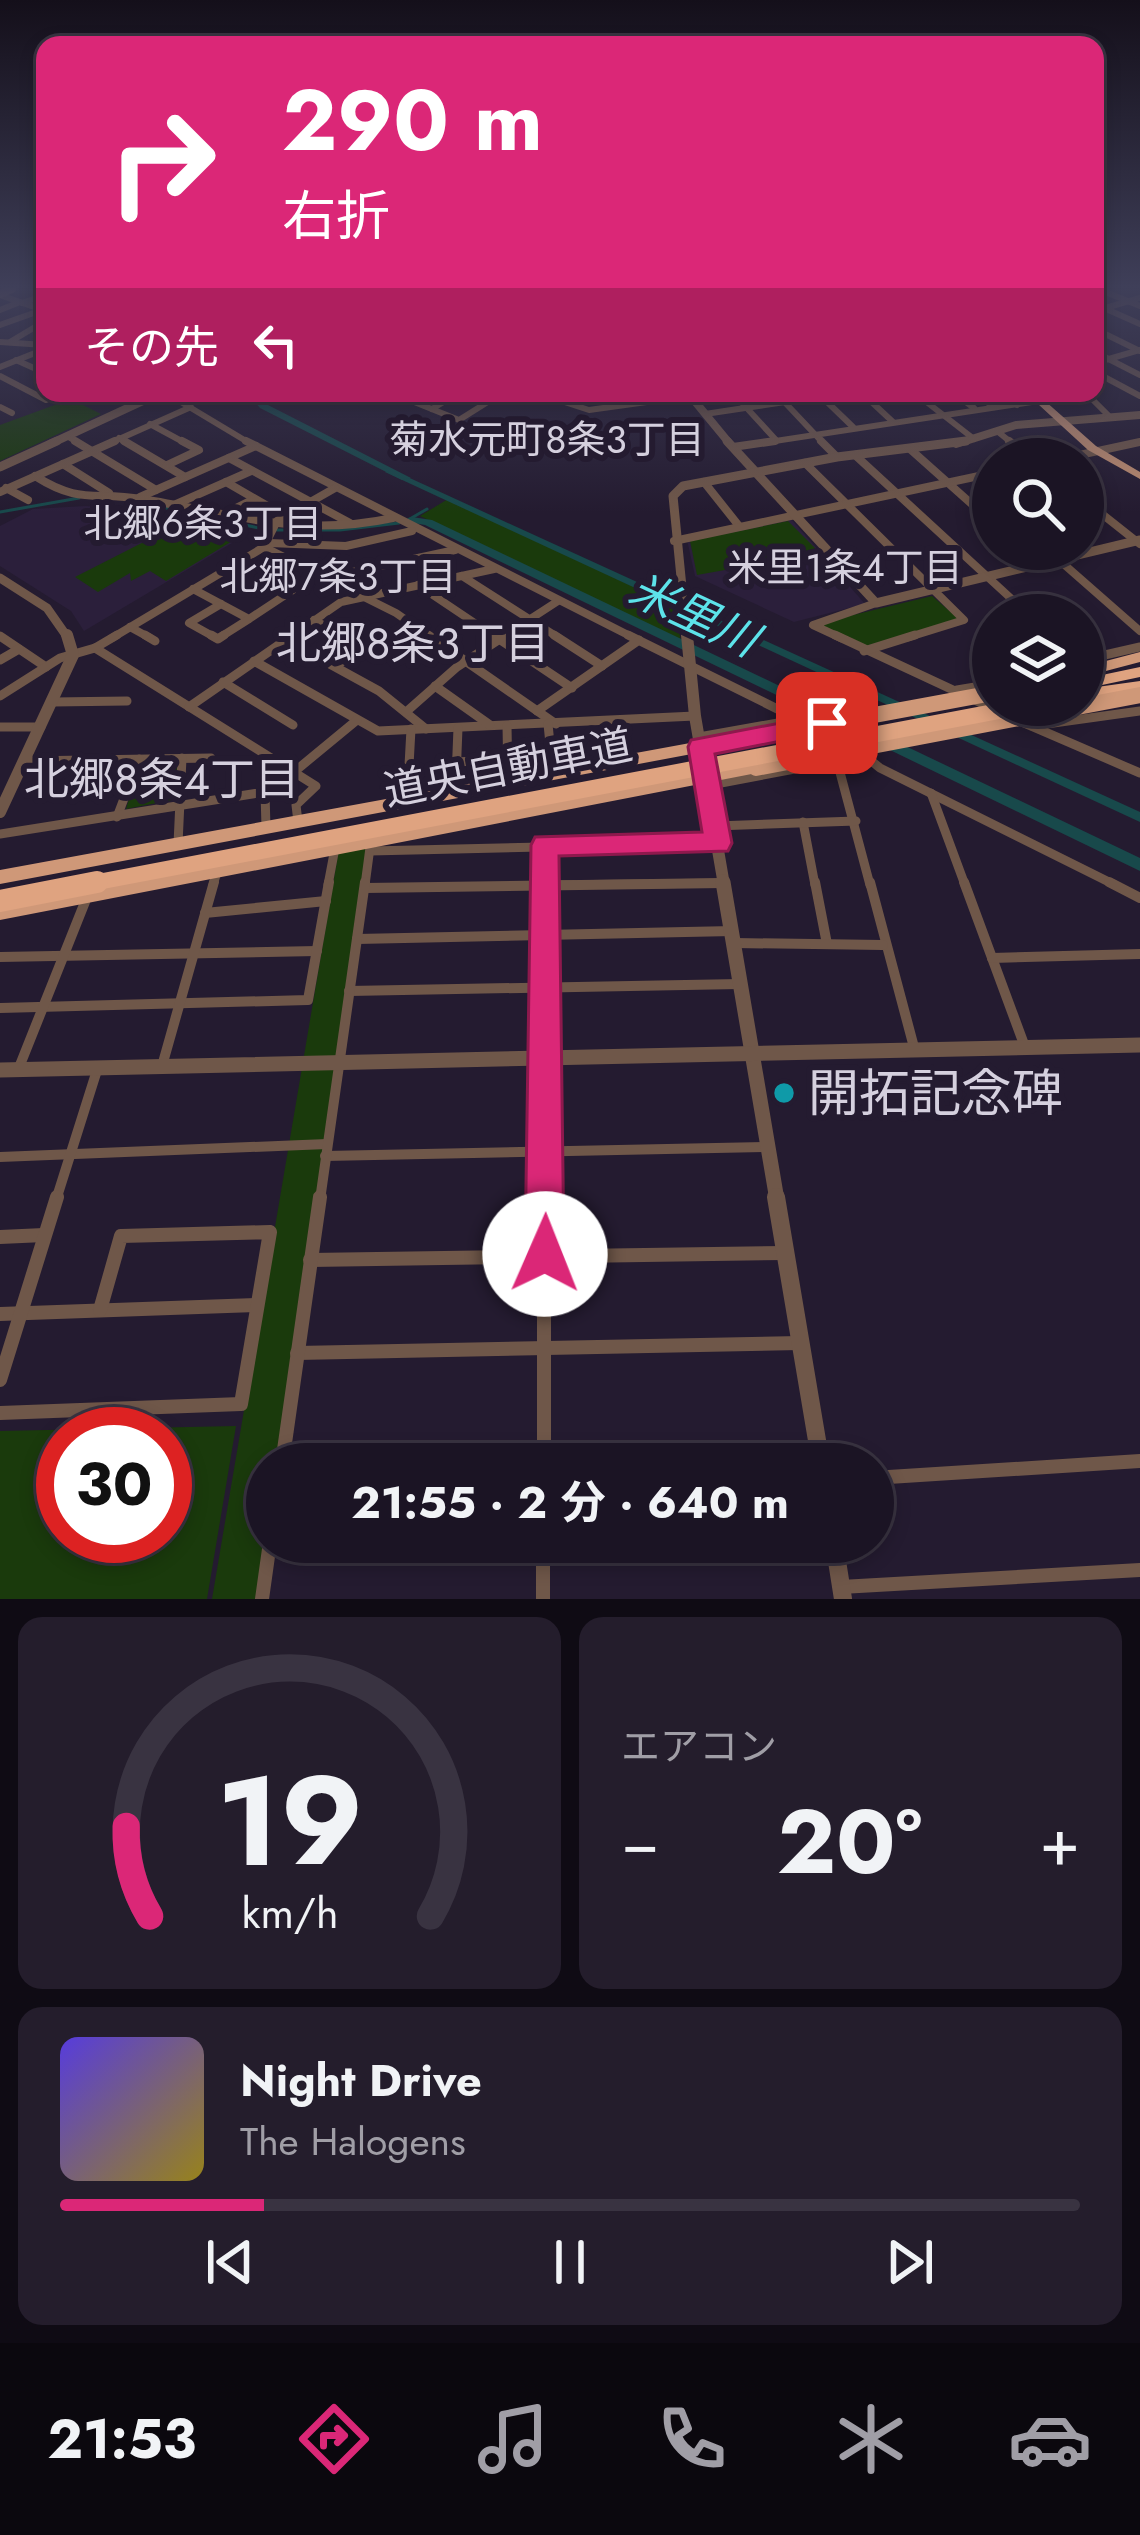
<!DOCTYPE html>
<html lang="ja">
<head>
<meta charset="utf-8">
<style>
  :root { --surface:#1b1424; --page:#241d2c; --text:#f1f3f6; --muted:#a09ea6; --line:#393341; --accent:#db2777 }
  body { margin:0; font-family:Jost,"Noto Sans JP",sans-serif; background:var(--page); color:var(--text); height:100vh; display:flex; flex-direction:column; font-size:45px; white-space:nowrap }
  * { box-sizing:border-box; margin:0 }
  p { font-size:39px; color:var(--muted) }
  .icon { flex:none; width:66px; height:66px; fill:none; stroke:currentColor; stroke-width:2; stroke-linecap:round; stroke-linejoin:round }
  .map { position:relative; height:1599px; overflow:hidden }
  .drawer { display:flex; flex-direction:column; gap:18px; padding:18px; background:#0f0b14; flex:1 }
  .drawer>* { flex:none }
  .hud { position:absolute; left:36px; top:36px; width:1068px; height:366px; border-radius:24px; box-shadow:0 6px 18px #0003,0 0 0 3px var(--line); background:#db2777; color:#fff; overflow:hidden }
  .tools { position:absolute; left:972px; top:438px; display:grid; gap:24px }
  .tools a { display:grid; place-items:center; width:132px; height:132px; border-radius:50%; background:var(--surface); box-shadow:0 6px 18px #0003,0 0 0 3px var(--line); font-size:60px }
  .speed { position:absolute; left:36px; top:1407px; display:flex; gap:24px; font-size:60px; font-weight:700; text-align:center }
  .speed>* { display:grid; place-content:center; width:156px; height:156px; border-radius:50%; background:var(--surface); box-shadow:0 6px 18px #0003,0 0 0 3px var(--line); line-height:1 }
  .speed .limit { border:18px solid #d22; background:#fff; color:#111 }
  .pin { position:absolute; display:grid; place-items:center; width:102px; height:102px; color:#fff; margin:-51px; border-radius:24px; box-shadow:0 6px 18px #0006 }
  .me { position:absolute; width:132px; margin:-66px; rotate:1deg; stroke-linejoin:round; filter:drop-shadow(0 0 9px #0008) }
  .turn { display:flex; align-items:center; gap:42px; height:252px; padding:0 48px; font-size:54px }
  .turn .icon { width:156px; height:156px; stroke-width:2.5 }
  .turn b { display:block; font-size:84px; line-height:102px }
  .then { display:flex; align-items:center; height:114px; padding:0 48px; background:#0003; gap:24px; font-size:45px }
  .big { font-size:90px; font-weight:700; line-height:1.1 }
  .drawer .widget { flex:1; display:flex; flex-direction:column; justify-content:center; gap:18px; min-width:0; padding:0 42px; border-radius:24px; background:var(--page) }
  .drawer .dial { align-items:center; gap:0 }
  .dial svg { height:312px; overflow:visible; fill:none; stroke:var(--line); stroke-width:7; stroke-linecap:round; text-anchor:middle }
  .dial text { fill:var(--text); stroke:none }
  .song { display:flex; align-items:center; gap:36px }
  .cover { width:144px; height:144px; border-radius:18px; background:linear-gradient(135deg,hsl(250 70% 55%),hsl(50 70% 35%)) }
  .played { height:12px; border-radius:6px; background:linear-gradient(90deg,var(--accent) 20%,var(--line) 20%) }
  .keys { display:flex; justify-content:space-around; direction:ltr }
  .heat { display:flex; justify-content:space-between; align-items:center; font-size:66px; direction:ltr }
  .drawer .tiles { flex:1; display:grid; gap:18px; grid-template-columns:1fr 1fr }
  .widget:last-child { grid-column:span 2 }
  .trip { position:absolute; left:246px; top:1443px; width:648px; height:120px; border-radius:60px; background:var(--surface); box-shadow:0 6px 18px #0003,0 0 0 3px var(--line); font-weight:700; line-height:120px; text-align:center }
  .dock { display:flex; height:192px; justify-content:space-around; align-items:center; background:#0b080e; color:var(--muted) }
  .dock .icon { width:84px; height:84px }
  .dock .on { color:var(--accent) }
  .dock b { font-size:54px; color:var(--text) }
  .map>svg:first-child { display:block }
  .built { fill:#2b1f3b }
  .green { fill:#1a3a0c; fill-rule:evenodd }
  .water { fill:#18494b }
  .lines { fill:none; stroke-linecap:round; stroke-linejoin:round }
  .stream { stroke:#18494b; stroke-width:3 }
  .river { fill:#18494b; fill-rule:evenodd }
  .minor-far4 { stroke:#6f5749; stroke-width:6 }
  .minor-far3 { stroke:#6f5749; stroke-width:8 }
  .minor-far2 { stroke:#6f5749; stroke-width:9 }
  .minor-far1 { stroke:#6f5749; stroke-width:10 }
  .minor { stroke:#6f5749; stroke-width:14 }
  .tertiary-far4 { stroke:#6f5749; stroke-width:8 }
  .tertiary-far3 { stroke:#6f5749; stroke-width:9 }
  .tertiary-far2 { stroke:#6f5749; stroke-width:12 }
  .tertiary-far1 { stroke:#6f5749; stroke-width:15 }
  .tertiary { stroke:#6f5749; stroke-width:18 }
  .secondary { stroke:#9c765f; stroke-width:8 }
  .primary { fill:#bf8d70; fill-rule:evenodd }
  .trunk { fill:#cf9878; fill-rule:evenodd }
  .motorway { fill:#dfa380; fill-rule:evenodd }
  .trunk-bridge { stroke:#cf9878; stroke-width:16 }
  .motorway-bridge-far1 { stroke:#dfa380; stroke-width:16 }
  .motorway-bridge { stroke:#dfa380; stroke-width:22 }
  .route { fill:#db2777; stroke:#8e194d; stroke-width:3 }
  .culture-dot { fill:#0f9aa8; stroke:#241b30; stroke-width:4.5 }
  .labels { text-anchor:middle; stroke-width:12; stroke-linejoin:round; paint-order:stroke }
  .far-neighbourhood-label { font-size:39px; fill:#d5d0de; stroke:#241b30 }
  .street-label { font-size:42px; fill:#d5d0de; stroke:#241b30 }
  .water-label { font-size:45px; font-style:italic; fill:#5de3ea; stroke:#241b30 }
  .neighbourhood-label { font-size:45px; fill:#d5d0de; stroke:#241b30 }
  .near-poi-label { font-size:51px; fill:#d5d0de; stroke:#241b30; text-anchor:start }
</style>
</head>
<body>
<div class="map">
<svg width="1140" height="1599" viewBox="0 0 1140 1599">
  <rect width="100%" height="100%" fill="#241b30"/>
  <g class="built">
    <polygon points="85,506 118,508 237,533 237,540 84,631 71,611 0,566 0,526 33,509"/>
    <polygon points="792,520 865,604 794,622 695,576 687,540"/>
  </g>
  <g class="green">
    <polygon points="71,399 101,414 0,461 0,425"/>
    <polygon points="448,499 674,606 681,641 420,516"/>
    <polygon points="788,521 815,548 814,554 697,575 690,541"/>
    <polygon points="181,523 234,534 234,540 166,581 150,571 131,581 130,573 98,592 75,577"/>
    <polygon points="932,596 960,620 865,646 823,629 824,622"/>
    <polygon points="179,760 177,799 126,809 140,763"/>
    <polygon points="367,846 278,1464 267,1464 267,1542 259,1599 212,1599 339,849"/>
    <path d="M236,1426l-29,173h-207v-168zM63,1434h102v102h-102z"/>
  </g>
  <polygon class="water" points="390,469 1140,812 1140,822 385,472"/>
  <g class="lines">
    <g class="stream">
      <polyline points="148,504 268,530"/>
      <polyline points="0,512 79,498"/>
      <polyline points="408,520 427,509"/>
      <polyline points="277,530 340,530 399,523"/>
    </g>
    <g class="river">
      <polygon points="247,393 257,393 266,404 411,478 402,480 260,408"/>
      <polygon points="412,517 432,520 1140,858 1140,871 425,525 408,522 408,518"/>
    </g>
    <g class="minor-far4">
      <polyline points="1098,289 1140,306"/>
      <polyline points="0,295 40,309"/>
      <polyline points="22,303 45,295"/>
      <polyline points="1095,304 1140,324"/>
      <polyline points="0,310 20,302"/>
      <polyline points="1095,311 1140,298"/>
      <polyline points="0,325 45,309"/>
      <polyline points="1095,329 1140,351"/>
      <polyline points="0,342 45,345"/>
      <polyline points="10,342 45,321"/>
      <polyline points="1095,352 1140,375"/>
      <polyline points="16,360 36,369 45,365"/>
      <polyline points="1095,363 1140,350"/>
      <polyline points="0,367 45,349"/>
      <polyline points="1095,372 1140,396"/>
      <polyline points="0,376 46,400 62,393"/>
      <polyline points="166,393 251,444"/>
      <polyline points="392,393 459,420 502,393"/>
      <polyline points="537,393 589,410 690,396"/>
      <polyline points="733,393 776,440"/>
      <polyline points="776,393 824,444"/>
      <polyline points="862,393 893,422"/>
      <polyline points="915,393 974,439"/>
      <polyline points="954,393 974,408"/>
      <polyline points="974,393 994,407"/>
      <polyline points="999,393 1017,405"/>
      <polyline points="1086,393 1108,415"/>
      <polyline points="822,397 853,427"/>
      <polyline points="0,407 12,413"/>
      <polyline points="432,409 458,393"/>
      <polyline points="705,414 845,393"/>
      <polyline points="150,424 187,444"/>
      <polyline points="997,431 1013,444"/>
      <polyline points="67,436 80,444"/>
      <polyline points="119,438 129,444"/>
      <polyline points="108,444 191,407"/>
      <polyline points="755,444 1038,401"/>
      <polyline points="1132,444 1140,442"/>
    </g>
    <g class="minor-far3">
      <polyline points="75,441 156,490"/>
      <polyline points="124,441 185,477"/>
      <polyline points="246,441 634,638"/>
      <polyline points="821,441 837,457"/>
      <polyline points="1009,441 1032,459"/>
      <polyline points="733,447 775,441"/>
      <polyline points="910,449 993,523"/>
      <polyline points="855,455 1029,615"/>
      <polyline points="229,458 350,523"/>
      <polyline points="1061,459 1140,442"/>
      <polyline points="805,463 964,620 906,638"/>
      <polyline points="63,464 109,493"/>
      <polyline points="167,465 199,450 182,441"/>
      <path d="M35,476c46,29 59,15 107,23 92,15 156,39 251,19"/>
      <polyline points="226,482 285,516"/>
      <polyline points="704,482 739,526"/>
      <polyline points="6,488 28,500"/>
      <polyline points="0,492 115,441"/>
      <polyline points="140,497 256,446"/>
      <polyline points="1083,499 1140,544"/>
      <polyline points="174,505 251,471"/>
      <polyline points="220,516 254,499"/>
      <polyline points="674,541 993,473"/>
      <polyline points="269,543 346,546 412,531"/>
      <polyline points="264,547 396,613 432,638"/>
      <polyline points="1021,549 1038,564"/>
      <polyline points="1059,560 1140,631"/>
      <polyline points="462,576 559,638"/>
      <polyline points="325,578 455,550"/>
      <polyline points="418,585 497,638"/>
      <polyline points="193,589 249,619 317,574"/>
      <polyline points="314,620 347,638"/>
      <polyline points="130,627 150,638"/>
      <polyline points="112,638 264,547 277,521 335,488"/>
      <polyline points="216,638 189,623 221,604"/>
      <polyline points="219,638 249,619"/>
      <polyline points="289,638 341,602 494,569"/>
      <polyline points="501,638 558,601"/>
      <polyline points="841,638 813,625 876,603"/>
    </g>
    <g class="minor-far2">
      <polyline points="145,635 155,641"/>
      <polyline points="211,635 218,639 224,635"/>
      <polyline points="428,635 556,724"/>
      <polyline points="493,635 572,688"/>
      <polyline points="554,635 602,666"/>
      <polyline points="628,635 838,739"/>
      <polyline points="835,635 996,710"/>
      <polyline points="0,636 46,667"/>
      <polyline points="286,640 379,691 426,729"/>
      <polyline points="95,648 316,786 296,805 298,822"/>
      <polyline points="864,651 915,635"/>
      <polyline points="0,660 19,649"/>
      <polyline points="1083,660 1140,647"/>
      <polyline points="254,661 378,731 695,716"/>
      <polyline points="336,666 363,647 341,635"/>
      <polyline points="223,682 293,725"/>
      <polyline points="435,686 490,725"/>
      <polyline points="957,690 993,684"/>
      <polyline points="0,696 60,658 95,648 117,635"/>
      <polyline points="53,702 127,701"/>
      <polyline points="189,707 293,635"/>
      <polyline points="537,711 639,640"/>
      <polyline points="406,712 457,667 506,635"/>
      <polyline points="1022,722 1140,773"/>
      <polyline points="548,724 553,774"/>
      <polyline points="507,726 508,781"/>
      <polyline points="1032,726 1140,711"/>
      <polyline points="0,727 41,727"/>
      <polyline points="699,737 800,719"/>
      <polyline points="858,750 880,768 1115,885"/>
      <polyline points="24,761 211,758"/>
      <polyline points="837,761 870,885"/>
      <polyline points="457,762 508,759"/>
      <polyline points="294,772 357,720"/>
      <polyline points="706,777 721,783 859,757"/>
      <polyline points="456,778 458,728"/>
      <polyline points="931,793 965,885"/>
      <polyline points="407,802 411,729"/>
      <polyline points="117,817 139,759"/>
      <polyline points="803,822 815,885"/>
      <polyline points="716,826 856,821"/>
      <polyline points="0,834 265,792 266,828"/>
      <polyline points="178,844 182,758"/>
      <polyline points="370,851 718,843"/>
      <polyline points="213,885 218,869"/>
      <polyline points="328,885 335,848"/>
      <polyline points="365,885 371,840"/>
      <polyline points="545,885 545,845"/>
      <polyline points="547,885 724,883"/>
    </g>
    <g class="minor-far1">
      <polyline points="815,882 827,944"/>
      <polyline points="870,882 915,1051"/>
      <polyline points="964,882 1025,1047"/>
      <polyline points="1109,882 1140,898"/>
      <polyline points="365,888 724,883"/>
      <polyline points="205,913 326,901"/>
      <polyline points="357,939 733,931"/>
      <polyline points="735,943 883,945"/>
      <polyline points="0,957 317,951"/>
      <polyline points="992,958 1140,954"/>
      <polyline points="349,991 740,984"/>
      <polyline points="0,1008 308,1000 329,882"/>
      <polyline points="162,1066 214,882"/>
      <polyline points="18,1070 87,897"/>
      <polyline points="325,1156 767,1147"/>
      <polyline points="0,1157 327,1144"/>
      <polyline points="56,1200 98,1067"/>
      <polyline points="320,1200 365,882"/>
      <polyline points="544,1200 545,882"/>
    </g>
    <g class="minor">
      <polyline points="0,1237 44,1235"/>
      <polyline points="310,1260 785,1253"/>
      <polyline points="0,1314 257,1305"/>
      <polyline points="297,1353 800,1343"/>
      <polyline points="0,1380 57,1197"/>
      <polyline points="0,1413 241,1404 270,1232 121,1236 100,1310"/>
      <polyline points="282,1464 320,1197"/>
      <polyline points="544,1464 544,1197"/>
      <polyline points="873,1478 1140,1461"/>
      <polyline points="543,1542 543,1599"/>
      <polyline points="841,1587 1140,1570"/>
      <polyline points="262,1599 270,1542"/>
    </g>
    <g class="tertiary-far4">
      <polyline points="688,393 730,444"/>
      <polyline points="50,444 160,393"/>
      <polyline points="956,444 1016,425 1140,415"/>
    </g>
    <g class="tertiary-far3">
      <polyline points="727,441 876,603 1140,540"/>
      <polyline points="0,467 57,441"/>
      <polyline points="0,578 47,608 68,638"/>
      <polyline points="687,638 673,496 683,486 837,457 966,441"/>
    </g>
    <g class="tertiary-far2">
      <polyline points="687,635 695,716 724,885"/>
      <polyline points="0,812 73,655 67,635"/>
    </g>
    <g class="tertiary-far1">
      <polyline points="723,882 777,1200"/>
      <polyline points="0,1070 1140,1045"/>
    </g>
    <g class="tertiary">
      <polyline points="776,1197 821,1464"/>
      <polyline points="834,1542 843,1599"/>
    </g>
    <polyline class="secondary" points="0,294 12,289"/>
    <polygon class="primary" points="1026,393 1036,393 1096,446 1140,472 1140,479 1088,450"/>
    <g class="trunk">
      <polygon points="1140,652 1140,662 1083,677 1083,667"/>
      <polygon points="739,734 745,736 747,740 745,744 0,884 0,870"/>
      <polygon points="756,762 764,768 762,772 0,920 0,904"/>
    </g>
    <g class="motorway">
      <polygon points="1140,667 1140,677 1083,689 1083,679"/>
      <polygon points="1140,681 1140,691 1097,699 1089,693 1097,687"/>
    </g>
    <g class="trunk-bridge">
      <polyline points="739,740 993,693"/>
      <polyline points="756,768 1140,695"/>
    </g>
    <polyline class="motorway-bridge-far1" points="82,885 1030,705"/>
    <polyline class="motorway-bridge" points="0,901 97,882"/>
  </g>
  <linearGradient id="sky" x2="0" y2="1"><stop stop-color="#140f1a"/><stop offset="0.56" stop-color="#3f3f59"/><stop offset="1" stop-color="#3f3f59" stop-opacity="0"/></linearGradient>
  <rect width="1140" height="513" fill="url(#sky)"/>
  <polygon class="route" points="827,714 840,723 836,730 715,754 732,843 728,851 559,856 564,1254 559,1268 545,1274 531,1268 525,1254 531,845 535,837 702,832 688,747 691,740"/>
  <circle class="culture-dot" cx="784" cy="1093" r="12"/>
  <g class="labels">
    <g class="far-neighbourhood-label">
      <text x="547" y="453">菊水元町8条3丁目</text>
      <text x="203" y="537">北郷6条3丁目</text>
      <text x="845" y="581">米里1条4丁目</text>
      <text x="338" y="590">北郷7条3丁目</text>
    </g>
    <g class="street-label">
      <text transform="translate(508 767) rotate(-11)" y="15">道央自動車道</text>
    </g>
    <g class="water-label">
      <text transform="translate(694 614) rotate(25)" y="16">米里川</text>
    </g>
    <g class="neighbourhood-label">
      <text x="413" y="659">北郷8条3丁目</text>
      <text x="162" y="795">北郷8条4丁目</text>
    </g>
    <g class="near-poi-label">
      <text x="808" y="1111">開拓記念碑</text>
    </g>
  </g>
</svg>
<div class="tools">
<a><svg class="icon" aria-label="search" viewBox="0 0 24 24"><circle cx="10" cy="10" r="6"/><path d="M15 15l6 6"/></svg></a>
<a><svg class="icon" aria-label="layers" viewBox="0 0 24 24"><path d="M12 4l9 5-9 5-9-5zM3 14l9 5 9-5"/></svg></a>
</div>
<div class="speed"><div class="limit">30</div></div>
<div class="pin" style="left:827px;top:723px;background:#d93025"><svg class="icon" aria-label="arrive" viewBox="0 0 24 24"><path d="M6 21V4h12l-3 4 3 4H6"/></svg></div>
<svg class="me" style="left:545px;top:1254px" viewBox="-20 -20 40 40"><circle r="19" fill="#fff"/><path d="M0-13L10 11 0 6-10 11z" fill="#db2777"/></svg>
<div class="trip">21:55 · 2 分 · 640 m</div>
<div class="hud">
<div class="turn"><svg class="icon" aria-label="right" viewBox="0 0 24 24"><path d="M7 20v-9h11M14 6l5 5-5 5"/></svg><div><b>290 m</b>右折</div></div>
<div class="then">その先<svg class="icon" aria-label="left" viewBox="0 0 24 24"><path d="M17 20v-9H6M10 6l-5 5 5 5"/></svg></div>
</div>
</div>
<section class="drawer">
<div class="tiles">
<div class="widget dial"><svg viewBox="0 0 100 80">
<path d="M14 69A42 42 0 1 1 86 69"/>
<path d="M14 69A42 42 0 0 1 8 46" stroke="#db2777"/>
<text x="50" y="56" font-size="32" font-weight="700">19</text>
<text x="50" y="72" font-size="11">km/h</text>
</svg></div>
<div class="widget"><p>エアコン</p>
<div class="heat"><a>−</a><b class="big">20°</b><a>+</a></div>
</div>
<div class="widget">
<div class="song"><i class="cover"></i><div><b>Night Drive</b><p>The Halogens</p></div></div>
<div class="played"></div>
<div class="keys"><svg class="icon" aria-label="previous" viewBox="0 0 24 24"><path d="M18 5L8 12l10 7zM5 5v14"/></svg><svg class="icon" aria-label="pause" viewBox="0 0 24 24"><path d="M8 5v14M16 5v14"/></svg><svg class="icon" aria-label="next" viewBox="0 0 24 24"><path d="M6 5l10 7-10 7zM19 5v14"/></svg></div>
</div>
</div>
</section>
<nav class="dock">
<b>21:53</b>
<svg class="icon on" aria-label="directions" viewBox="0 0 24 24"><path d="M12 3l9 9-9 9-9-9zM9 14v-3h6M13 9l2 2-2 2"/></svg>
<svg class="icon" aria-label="music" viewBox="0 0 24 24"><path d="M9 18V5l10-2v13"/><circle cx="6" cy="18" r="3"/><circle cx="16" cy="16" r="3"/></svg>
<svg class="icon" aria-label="phone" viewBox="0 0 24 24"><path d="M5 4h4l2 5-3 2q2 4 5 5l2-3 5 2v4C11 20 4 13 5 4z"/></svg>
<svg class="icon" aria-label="climate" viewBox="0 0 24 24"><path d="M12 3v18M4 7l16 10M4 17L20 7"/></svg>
<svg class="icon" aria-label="car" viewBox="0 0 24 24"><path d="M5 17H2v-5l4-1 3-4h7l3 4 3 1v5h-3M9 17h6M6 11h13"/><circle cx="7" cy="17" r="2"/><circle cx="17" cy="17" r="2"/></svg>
</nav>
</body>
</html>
